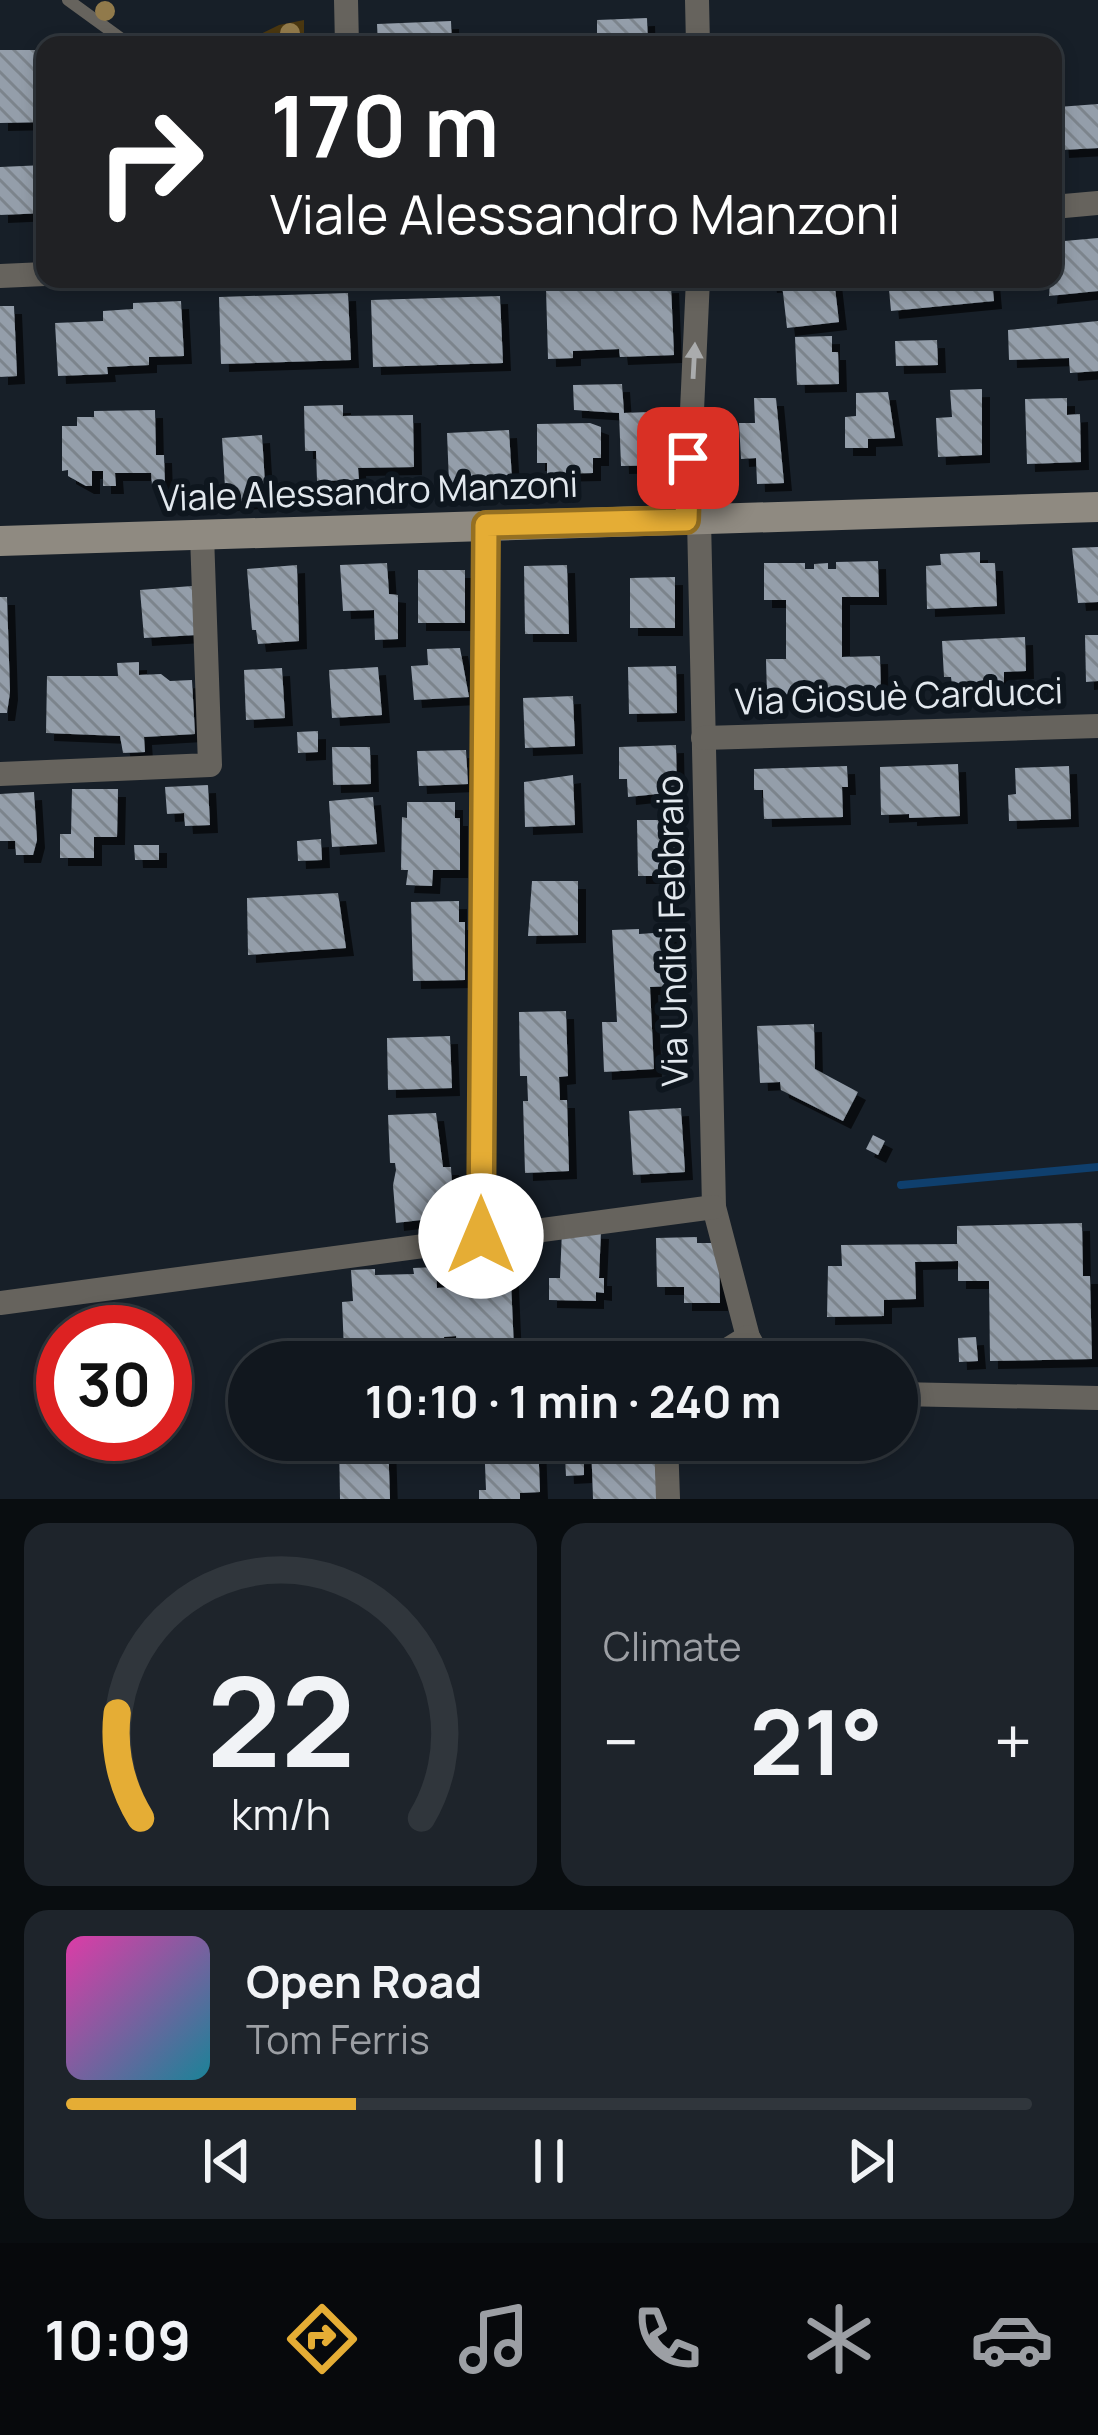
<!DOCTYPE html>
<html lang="en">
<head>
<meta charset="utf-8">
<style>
  :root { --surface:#11171e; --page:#1e242b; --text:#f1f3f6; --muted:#9c9fa4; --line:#30363c; --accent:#e5ad35 }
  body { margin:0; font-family:Manrope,sans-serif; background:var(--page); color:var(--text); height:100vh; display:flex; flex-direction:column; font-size:45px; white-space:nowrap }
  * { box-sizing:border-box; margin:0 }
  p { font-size:39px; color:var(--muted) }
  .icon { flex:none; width:66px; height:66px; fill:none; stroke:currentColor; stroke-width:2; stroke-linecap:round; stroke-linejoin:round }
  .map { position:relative; height:1499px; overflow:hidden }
  .drawer { display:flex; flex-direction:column; gap:24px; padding:24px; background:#090d10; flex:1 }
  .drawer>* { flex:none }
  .hud { position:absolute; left:36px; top:36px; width:1026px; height:252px; border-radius:24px; box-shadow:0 6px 18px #0003,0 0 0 3px var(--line); background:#202124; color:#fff; overflow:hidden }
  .speed { position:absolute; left:36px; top:1305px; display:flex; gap:24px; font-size:60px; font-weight:700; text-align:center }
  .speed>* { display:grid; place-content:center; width:156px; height:156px; border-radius:50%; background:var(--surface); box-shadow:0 6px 18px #0003,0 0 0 3px var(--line); line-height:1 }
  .speed .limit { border:18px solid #d22; background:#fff; color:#111 }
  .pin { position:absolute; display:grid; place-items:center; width:102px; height:102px; color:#fff; margin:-51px; border-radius:24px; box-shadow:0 6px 18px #0006 }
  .me { position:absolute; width:132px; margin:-66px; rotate:0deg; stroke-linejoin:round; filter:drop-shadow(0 0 9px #0008) }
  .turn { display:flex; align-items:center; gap:42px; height:252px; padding:0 36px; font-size:54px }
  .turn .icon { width:156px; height:156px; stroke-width:2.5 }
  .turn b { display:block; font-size:84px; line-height:102px }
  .big { font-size:90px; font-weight:700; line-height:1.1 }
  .drawer .tile { flex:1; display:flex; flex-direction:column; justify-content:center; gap:18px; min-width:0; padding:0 42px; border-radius:24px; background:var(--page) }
  .drawer .dial { align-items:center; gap:0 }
  .dial svg { height:312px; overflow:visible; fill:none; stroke:var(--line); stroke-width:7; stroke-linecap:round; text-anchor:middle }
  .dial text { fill:var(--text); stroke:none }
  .song { display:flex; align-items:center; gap:36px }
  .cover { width:144px; height:144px; border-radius:18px; background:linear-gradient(135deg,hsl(320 70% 55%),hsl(190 70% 35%)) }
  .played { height:12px; border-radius:6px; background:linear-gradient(90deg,var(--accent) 30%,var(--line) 30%) }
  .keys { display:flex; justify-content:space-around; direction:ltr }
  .heat { display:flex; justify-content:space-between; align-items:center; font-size:66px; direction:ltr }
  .drawer .tiles { flex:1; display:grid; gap:24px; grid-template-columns:1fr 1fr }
  .tile:last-child { grid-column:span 2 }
  .trip { position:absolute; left:228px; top:1341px; width:690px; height:120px; border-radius:60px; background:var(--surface); box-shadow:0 6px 18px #0003,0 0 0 3px var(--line); font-weight:700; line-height:120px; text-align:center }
  .dock { display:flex; height:192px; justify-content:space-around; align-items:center; background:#07090c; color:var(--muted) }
  .dock .icon { width:84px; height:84px }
  .dock .selected { color:var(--accent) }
  .dock b { font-size:54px; color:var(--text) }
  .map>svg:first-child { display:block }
  .park { fill:#4a3710 }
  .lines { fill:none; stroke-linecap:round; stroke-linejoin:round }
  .stream { stroke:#0f3f6d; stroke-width:8 }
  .building { fill:url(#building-back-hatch); filter:url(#shadow) }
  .lane { stroke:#66635d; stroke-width:12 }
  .street { stroke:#66635d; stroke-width:24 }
  .secondary { stroke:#8f8a81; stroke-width:30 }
  .tree { fill:#917a4b }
  .oneway { fill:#aaacad }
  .route-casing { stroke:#957022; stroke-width:30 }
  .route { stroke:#e5ad35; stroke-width:21 }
  .labels { text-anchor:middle; stroke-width:12; stroke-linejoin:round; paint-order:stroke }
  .street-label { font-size:36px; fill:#e2e8ee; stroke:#0e161e }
</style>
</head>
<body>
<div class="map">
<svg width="1098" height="1499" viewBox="0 0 1098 1499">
  <defs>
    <pattern id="building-back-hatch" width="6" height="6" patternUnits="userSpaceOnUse" patternTransform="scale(3)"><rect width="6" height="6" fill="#949eaa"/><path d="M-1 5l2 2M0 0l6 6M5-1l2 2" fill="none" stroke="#7c848c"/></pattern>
    <filter id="shadow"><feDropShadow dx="8" dy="8" stdDeviation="0" flood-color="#0009"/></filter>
  </defs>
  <rect width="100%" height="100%" fill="#171f28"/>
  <polygon class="park" points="304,20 304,45 238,45 279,25"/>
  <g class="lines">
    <polyline class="stream" points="901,1185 1098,1167"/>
  </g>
  <g class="building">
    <polygon points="647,18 648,45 597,45 597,20"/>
    <polygon points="451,21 452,45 378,45 377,24"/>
    <polygon points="0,50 45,50 45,122 0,123"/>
    <polygon points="1098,104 1098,148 1061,150 1058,107"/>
    <polygon points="45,165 45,213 0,215 0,167"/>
    <polygon points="1098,238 1098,291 1049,296 1053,242"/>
    <polygon points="768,279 834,279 839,322 787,328 782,284 769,285"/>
    <polygon points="888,279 992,279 994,301 891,311"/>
    <polygon points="671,285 674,355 620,357 619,349 573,351 573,358 548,359 546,289"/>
    <polygon points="348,293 351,360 221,364 219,297"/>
    <polygon points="500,296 503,363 373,367 371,300"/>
    <polygon points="181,301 184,356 149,357 149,365 107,367 108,374 58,376 55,323 103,321 103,311 133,309 133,303"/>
    <polygon points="0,306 14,306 17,376 0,377"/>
    <polygon points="1098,321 1098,371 1070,373 1069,358 1009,360 1008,330"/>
    <polygon points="832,336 832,352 838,352 839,384 797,385 795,337"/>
    <polygon points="937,340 938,365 896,366 895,341"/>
    <polygon points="622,384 624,413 672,411 674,465 621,466 619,413 574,410 573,385"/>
    <polygon points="982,389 982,455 938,457 936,418 952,417 950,390"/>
    <polygon points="888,392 895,438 868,439 868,448 845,448 845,417 856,416 856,393"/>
    <polygon points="754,398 776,398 784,483 757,484 756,458 741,459 739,423 755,423"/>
    <polygon points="1067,398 1067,415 1080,414 1081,462 1027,464 1025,399"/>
    <polygon points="343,405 343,416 413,415 414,467 358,468 359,480 317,481 316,451 305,451 304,406"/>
    <polygon points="155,410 156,455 164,455 165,485 152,485 151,473 115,473 116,486 103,486 103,471 92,471 92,486 86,486 68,476 68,470 62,471 62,426 77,426 77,417 94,417 94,411"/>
    <polygon points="590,423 601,427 601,458 593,458 593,473 547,474 547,463 537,463 537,424"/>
    <polygon points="509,430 512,480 449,483 447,433"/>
    <polygon points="262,435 266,500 226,503 222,438"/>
    <polygon points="1098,547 1098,602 1078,603 1072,548"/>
    <polygon points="980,552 980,563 995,563 997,606 927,609 926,566 941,565 940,554"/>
    <polygon points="878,561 879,597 842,597 842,657 880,656 881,693 843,694 842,688 817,693 818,688 809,688 809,695 767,696 766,659 786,659 786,600 764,600 764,563 805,563 805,569 814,569 814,564 828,563 828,569 836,569 836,562"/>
    <polygon points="387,563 389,594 398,595 398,639 375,640 374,610 343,611 340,565"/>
    <polygon points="297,565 299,641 258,644 256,630 252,630 247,569"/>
    <polygon points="567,565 569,634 525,634 524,566"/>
    <rect x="418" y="570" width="47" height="53"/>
    <polygon points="675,577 675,628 630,628 630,578"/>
    <polygon points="192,586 196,635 144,638 140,590"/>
    <polygon points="0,597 7,597 10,692 7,713 0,713"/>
    <polygon points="1085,635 1098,635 1098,681 1086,682"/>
    <polygon points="1025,637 1026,671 1004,672 1004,687 953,694 951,677 944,677 942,641"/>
    <polygon points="460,648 469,697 414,700 411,666 428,665 427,649"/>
    <polygon points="139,662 139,675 161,674 170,681 192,680 195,734 144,737 145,752 123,753 120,736 46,733 47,676 118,676 117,663"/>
    <polygon points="676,666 677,713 629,714 628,667"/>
    <polygon points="378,667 382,715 332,718 329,670"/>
    <polygon points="282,668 285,718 246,720 244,670"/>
    <polygon points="573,696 575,746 525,748 523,698"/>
    <polygon points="318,731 318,752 298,753 297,732"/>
    <polygon points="676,745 677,792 628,797 627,779 619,779 619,747"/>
    <polygon points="332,747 370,747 371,784 333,785"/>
    <polygon points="466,750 468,784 419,786 417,751"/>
    <polygon points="958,764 960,816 909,818 909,814 881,815 880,767"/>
    <polygon points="847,766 848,787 842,787 843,817 764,819 763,790 754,790 754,769"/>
    <polygon points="1069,766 1071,819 1009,821 1008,795 1016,794 1015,768"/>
    <polygon points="573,775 575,825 525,827 524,782"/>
    <polygon points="208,785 210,825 185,826 184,813 167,814 165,787"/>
    <polygon points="72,789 118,789 117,837 94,837 94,858 60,858 60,834 71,834"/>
    <polygon points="34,792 37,840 33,855 16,855 15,841 0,841 0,794"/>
    <polygon points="373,797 377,844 332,847 329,801"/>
    <polygon points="407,802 455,802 455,818 460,818 460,870 433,870 432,886 406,885 408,870 401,870 402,817 407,818"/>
    <polygon points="637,820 676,820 677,876 638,876"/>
    <polygon points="321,839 322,860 298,861 297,841"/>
    <polygon points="134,845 159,845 159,860 135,860"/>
    <polygon points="532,881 578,881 578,935 528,936"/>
    <polygon points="338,893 346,948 248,955 247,898"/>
    <polygon points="459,901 459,922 465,922 465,980 413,981 411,902"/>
    <polygon points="639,929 639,934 669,932 672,986 650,987 654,1069 604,1072 602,1022 617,1022 612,930"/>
    <polygon points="566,1011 568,1076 559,1077 560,1100 567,1100 569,1171 525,1173 523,1101 528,1101 527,1076 520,1076 519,1012"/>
    <polygon points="814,1024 815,1069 858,1092 843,1121 781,1090 780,1082 760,1083 757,1026"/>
    <polygon points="450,1036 452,1088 388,1090 387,1038"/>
    <polygon points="681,1108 685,1172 633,1175 629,1111"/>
    <polygon points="436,1113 443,1167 451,1167 454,1216 396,1223 393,1185 396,1170 395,1163 390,1163 388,1115"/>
    <polygon points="873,1135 885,1141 878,1155 866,1149"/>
    <polygon points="1082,1223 1083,1276 1090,1276 1092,1359 990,1361 989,1281 958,1281 958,1261 915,1262 916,1299 884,1300 884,1316 827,1317 828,1266 842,1266 841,1245 957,1244 957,1226"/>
    <polygon points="562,1230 601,1231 599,1278 604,1278 604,1293 596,1292 596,1301 549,1300 549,1278 560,1278"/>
    <polygon points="697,1237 697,1243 719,1243 720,1303 684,1303 684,1287 657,1287 656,1238"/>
    <polygon points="510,1259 514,1349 488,1350 476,1347 476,1342 456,1343 456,1336 444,1337 445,1362 384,1362 383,1350 344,1351 342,1302 353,1301 351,1270 375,1269 375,1275 414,1274 413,1268 436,1267 437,1288 454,1287 454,1273 472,1272 472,1261"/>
    <polygon points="976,1337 978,1361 959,1362 958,1338"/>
    <polygon points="339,1440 388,1440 390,1499 340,1499"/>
    <polygon points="484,1440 538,1440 540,1492 520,1493 520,1499 479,1499 479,1490 486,1490"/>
    <polygon points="591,1440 654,1440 657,1499 593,1499"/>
    <polygon points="719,1440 759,1440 759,1447 719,1448"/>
    <polygon points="584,1456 584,1475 566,1476 565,1457"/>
  </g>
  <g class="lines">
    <polyline class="lane" points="68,0 130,45"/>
    <g class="street">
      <polyline points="346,0 347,45"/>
      <polyline points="697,0 698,45"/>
      <polyline points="1053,207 1098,203"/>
      <polyline points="0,276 45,274"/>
      <polyline points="699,519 714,1207 748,1337 762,1362"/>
      <polyline points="687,520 698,279"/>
      <polyline points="703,738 1098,726"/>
      <polyline points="0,774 210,765 202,535"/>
      <polyline points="481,1236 486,525"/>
      <polyline points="0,1303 714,1207"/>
      <polyline points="708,1362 748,1337"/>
      <polyline points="897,1394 1098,1398"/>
      <polyline points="666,1440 668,1499"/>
    </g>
    <polyline class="secondary" points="0,541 1098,507"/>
  </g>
  <g class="tree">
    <circle cx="105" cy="11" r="10"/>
    <circle cx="290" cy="33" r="10"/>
  </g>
  <defs><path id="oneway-solid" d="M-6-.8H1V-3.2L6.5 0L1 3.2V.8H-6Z" transform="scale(3)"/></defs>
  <use class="oneway" href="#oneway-solid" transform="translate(694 361) rotate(-87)"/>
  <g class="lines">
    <defs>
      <polyline id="route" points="481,1236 486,525 686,520 688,458"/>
    </defs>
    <use href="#route" class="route-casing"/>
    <use href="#route" class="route"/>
  </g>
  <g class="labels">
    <g class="street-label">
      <text transform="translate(368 491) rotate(-2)" y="13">Viale Alessandro Manzoni</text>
      <text transform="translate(899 696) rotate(-2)" y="13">Via Giosuè Carducci</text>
      <text transform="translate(672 931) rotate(-91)" y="13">Via Undici Febbraio</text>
    </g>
  </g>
</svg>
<div class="speed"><div class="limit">30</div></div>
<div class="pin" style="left:688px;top:458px;background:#d93025"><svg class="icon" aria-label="arrive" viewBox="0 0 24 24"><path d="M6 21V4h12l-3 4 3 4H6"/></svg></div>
<svg class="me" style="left:481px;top:1236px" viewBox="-20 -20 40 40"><circle r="19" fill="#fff"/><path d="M0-13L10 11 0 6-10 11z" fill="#e5ad35"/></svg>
<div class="trip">10:10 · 1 min · 240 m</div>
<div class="hud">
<div class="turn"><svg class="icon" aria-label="right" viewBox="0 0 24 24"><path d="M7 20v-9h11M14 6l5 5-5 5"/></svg><div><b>170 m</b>Viale Alessandro Manzoni</div></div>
</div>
</div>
<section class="drawer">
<div class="tiles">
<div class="tile dial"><svg viewBox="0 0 100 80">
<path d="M14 69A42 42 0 1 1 86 69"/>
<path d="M14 69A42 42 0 0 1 8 42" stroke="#e5ad35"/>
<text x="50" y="56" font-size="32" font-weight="700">22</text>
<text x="50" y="72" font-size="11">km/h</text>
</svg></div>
<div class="tile"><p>Climate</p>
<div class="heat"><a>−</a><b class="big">21°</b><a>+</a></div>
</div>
<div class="tile">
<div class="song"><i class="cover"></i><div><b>Open Road</b><p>Tom Ferris</p></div></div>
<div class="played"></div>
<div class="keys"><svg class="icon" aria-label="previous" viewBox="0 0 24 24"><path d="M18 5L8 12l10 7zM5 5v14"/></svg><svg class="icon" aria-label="pause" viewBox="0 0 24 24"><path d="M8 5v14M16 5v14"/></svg><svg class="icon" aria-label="next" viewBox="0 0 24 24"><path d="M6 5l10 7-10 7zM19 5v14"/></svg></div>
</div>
</div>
</section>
<nav class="dock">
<b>10:09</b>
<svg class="icon selected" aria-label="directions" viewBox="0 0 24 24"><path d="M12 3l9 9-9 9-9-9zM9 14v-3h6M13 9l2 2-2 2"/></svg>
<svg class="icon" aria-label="music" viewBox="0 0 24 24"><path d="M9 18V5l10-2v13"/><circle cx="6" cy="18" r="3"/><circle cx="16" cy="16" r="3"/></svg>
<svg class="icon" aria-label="phone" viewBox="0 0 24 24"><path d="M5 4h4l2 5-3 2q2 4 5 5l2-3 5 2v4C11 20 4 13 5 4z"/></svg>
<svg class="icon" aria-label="climate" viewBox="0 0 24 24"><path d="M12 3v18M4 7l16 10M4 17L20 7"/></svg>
<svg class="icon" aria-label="car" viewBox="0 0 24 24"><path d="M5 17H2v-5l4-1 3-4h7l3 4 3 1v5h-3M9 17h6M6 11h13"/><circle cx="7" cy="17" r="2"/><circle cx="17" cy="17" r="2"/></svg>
</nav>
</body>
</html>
